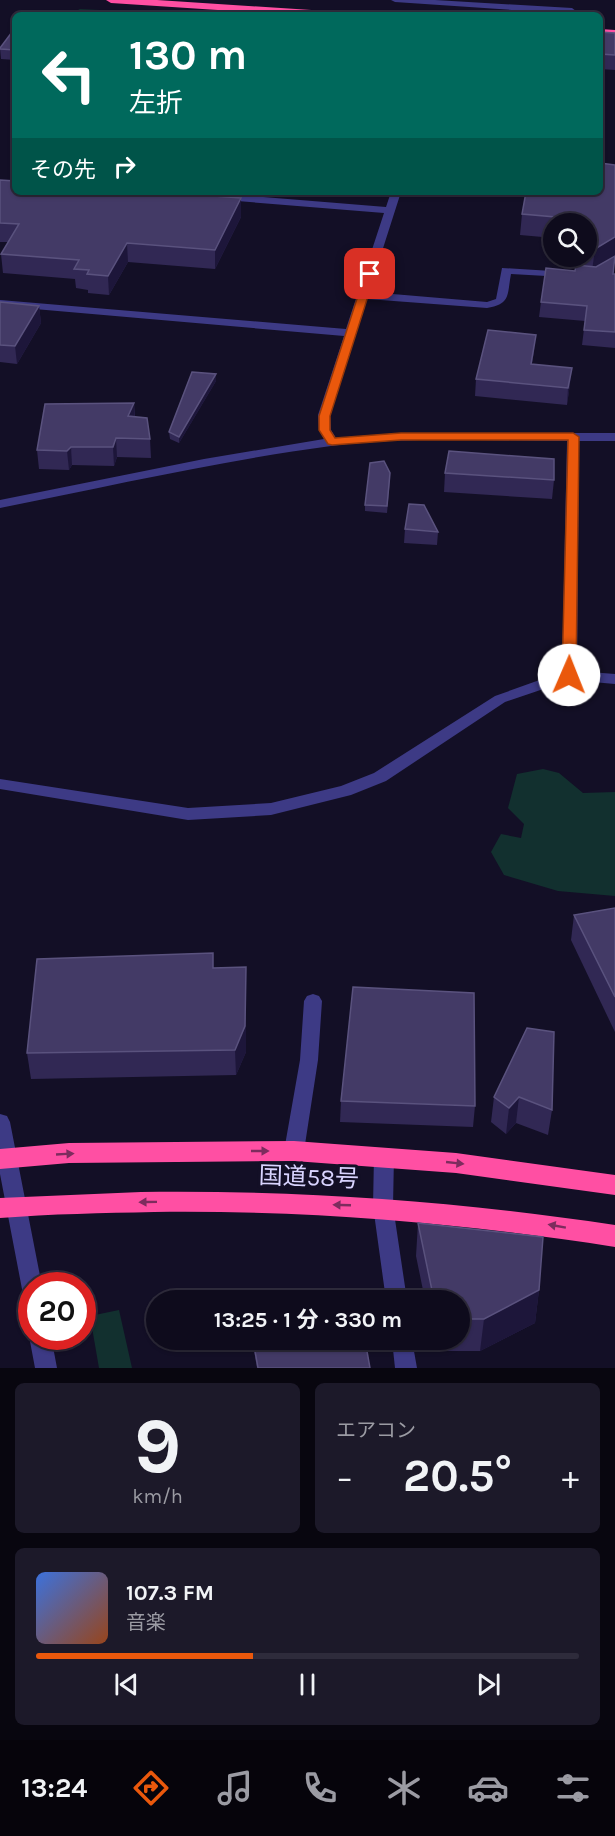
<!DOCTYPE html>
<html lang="ja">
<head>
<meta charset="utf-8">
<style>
  :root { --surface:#0e0b1c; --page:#1c1929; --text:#f1f3f6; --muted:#9b9ba3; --line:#2e2b3b; --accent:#ea580c }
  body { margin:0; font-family:Karla,"Noto Sans JP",sans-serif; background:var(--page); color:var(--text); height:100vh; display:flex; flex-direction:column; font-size:22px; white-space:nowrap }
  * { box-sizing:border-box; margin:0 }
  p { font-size:20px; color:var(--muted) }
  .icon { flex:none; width:33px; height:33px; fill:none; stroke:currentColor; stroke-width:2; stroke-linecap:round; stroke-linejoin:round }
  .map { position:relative; height:1368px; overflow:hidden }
  .details { display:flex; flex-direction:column; gap:15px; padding:15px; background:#08060f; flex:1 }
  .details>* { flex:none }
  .top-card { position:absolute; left:12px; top:12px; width:591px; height:183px; border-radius:9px; box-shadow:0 2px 4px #0004,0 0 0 2px var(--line); background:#00695c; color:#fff; overflow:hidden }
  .controls { position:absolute; left:543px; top:213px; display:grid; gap:12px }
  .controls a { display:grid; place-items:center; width:54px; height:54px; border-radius:50%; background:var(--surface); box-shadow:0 2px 4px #0004,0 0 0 2px var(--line); font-size:30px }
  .speed { position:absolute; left:18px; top:1272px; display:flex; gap:12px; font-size:30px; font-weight:700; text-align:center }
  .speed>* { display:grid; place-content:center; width:78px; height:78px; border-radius:50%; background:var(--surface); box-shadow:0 2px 4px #0004,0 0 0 2px var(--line); line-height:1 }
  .speed .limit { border:9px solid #d22; background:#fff; color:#111 }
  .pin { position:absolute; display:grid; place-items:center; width:51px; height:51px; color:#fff; margin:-26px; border-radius:12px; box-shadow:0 3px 9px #0006 }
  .me { position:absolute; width:66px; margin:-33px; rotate:1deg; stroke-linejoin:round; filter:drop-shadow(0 0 4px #0008) }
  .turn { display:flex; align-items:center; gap:21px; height:126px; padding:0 18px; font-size:27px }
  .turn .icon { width:78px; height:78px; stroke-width:2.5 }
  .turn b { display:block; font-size:42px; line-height:51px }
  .then { display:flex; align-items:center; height:57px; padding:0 18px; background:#0003; gap:12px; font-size:22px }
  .big { font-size:45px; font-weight:700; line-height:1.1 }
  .details .widget { flex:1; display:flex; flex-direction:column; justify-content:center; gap:9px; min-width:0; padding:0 21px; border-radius:9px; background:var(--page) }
  .details .dial { align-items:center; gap:0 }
  .dial b { font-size:78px; line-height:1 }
  .song { display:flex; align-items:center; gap:18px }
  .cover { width:72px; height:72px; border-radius:9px; background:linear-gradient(135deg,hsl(220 70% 55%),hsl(20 70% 35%)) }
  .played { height:6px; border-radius:3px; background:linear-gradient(90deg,var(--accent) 40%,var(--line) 40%) }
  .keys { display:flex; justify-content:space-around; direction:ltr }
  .heat { display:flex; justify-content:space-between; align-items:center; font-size:33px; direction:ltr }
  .details .tiles { flex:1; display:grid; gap:15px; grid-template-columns:1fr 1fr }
  .widget:last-child { grid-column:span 2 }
  .trip { position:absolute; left:146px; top:1290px; width:324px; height:60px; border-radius:30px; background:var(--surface); box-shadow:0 2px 4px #0004,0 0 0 2px var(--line); font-weight:700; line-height:60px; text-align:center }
  .dock { display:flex; height:96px; justify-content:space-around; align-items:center; background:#06040b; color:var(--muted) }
  .dock .icon { width:42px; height:42px }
  .dock .selected { color:var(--accent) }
  .dock b { font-size:27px; color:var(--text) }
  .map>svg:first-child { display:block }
  .green { fill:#12302f }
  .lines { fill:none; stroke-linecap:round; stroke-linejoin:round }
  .minor { fill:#3d3a85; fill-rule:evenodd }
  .highway { fill:#ff4fa3; fill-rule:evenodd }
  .wall { fill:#312854 }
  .shaded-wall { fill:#1d163a }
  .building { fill:#433a66; stroke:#5a527e; stroke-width:1.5 }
  .oneway { fill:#7d2c5e }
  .route { fill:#ea580c; stroke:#983908; stroke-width:1.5 }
  .labels { text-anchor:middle; stroke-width:6; stroke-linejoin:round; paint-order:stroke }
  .near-street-label { font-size:24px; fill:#d9d4ff; stroke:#130f26 }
</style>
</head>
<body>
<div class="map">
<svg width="615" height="1368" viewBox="0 0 615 1368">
  <rect width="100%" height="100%" fill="#130f26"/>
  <g class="green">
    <polygon points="80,9 199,15 68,15"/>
    <polygon points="543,769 559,773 583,793 615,792 615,896 558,891 504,875 491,852 501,834 521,838 524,824 508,808 517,774"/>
    <polygon points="119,1310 132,1368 99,1368 90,1316"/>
  </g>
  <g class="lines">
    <g class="minor">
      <polygon points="391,0 435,0 572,8 576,11 572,14 395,2"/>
      <path d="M158,192h44l184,15 5,-15h10l-32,100 118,10 9,-3 6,-31 66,4v4l-4,1 -53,-3c-4,21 0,30 -24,34l-120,-9 -37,116 1,15 5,8 65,-5h214v8h-36l-2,230 38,3v10l-45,-4 -65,22 -119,79 -35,14 -80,20 -83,5 -188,-31v-10l188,29 83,-5 70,-17 33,-13 121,-77 67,-24 5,-231c-78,0 -159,-5 -236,5 -112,15 -221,40 -331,62v-8l204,-41 120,-20 -5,-9 -1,-15 26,-79 -344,-30v-6l346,29 38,-116 -221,-18z"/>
      <polygon points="313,994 319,996 322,1001 318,1060 304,1151 301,1157 294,1159 287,1157 284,1151 300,1060 304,1001 307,996"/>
      <polygon points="0,1114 7,1116 10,1122 42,1286 32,1286 32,1298 25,1296 22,1289 0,1174"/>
      <polygon points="384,1148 391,1150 394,1156 393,1206 407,1300 386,1300 373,1206 374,1156 377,1150"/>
      <polygon points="32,1331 32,1336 51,1336 57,1368 35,1368 29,1336"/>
      <polygon points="392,1340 412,1340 417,1368 395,1368"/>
    </g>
    <g class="highway">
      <polygon points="106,0 157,0 342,12 347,15 295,15 111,3"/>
      <polygon points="600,29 615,30 615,36 600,35"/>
      <polygon points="294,1141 456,1153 615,1175 615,1195 456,1173 294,1161 69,1163 0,1169 0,1149 69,1143"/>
      <path d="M141,1192c159,-2 316,9 474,33v22c-153,-24 -306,-37 -461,-35 -51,1 -103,2 -154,6v-20z"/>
    </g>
  </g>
  <g class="wall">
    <polygon points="15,28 15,60 1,59 0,48"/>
    <polygon points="600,32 615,33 615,70 600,69"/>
    <polygon points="0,180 241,198 241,217 215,269 128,262 109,295 88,293 88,290 76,288 75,279 3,273 1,254 8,242 0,242"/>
    <polygon points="615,208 613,274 615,274 615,348 582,345 585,321 539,317 541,302 575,271 575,256 586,256 586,224 554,224 554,238 520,235 522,214"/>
    <polygon points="0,302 39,306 41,323 17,364 0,362"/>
    <polygon points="534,351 532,364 570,384 567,405 475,396 476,379"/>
    <polygon points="216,374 216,381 179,443 170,439 169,432"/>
    <polygon points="134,403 135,416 150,439 151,458 117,457 114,466 72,465 69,470 39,469 37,450"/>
    <polygon points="445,473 554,480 552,499 444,492"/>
    <polygon points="390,480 387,513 365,511 365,505"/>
    <polygon points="405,529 438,532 437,545 404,543"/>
    <polygon points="615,908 615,1032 571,940 574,915"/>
    <polygon points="246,967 246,1052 236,1075 31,1079 27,1053 214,968"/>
    <polygon points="527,1028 552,1110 548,1135 516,1123 506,1134 491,1122 494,1097"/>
    <polygon points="341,1101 475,1106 473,1127 340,1122"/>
    <polygon points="418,1223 539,1290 535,1323 480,1351 435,1351 433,1340 459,1340 459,1300 425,1300 416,1256"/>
    <polygon points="252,1340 365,1340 370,1368 257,1368"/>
  </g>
  <g class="shaded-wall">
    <polygon points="241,198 241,217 215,269 215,250"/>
    <polygon points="615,237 615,257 592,271 595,249"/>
    <polygon points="127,243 128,262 109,295 108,276"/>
    <polygon points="39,306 41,323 17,364 15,346"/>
    <polygon points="536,335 534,351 529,380 531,364"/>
    <polygon points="572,368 570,384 567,405 568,388"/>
    <polygon points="216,374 216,381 179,443 179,437"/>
    <polygon points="134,403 135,422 128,416"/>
    <polygon points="116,438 117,457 114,466 113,447"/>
    <polygon points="71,447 72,465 69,470 67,451"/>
    <polygon points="246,967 246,1052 236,1075 235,1050"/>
    <polygon points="519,1097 516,1123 506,1134 509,1108"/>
    <polygon points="539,1290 535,1323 480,1351 484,1319"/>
  </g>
  <g class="building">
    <polygon points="15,28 15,50 0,49 0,48"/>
    <polygon points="600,32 615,33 615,55 600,54"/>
    <polygon points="600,163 615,165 615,237 595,249 586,249 586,224 577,224 578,219 522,214 526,192 600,192"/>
    <polygon points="0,180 15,181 15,192 159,192 241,198 215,250 127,243 108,276 87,274 89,270 74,269 79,260 1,254 19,224 0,223"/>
    <polygon points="615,256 613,274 615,274 615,332 584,330 587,306 541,302 546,268 575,271 576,265 596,267"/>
    <polygon points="0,302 39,306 15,346 0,345"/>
    <polygon points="488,330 536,335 531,364 572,368 568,388 476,379"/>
    <polygon points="192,372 216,374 179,437 169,432"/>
    <polygon points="134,403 128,416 147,418 150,439 116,438 113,447 71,447 67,451 37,450 45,404"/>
    <polygon points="449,451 554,459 554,480 445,473"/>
    <polygon points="384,461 390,473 387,506 365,505 370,463"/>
    <polygon points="409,504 424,505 438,532 405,529"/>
    <polygon points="615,908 615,997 574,915"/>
    <polygon points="213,953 213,968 246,967 245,1026 235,1050 27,1053 37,959"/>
    <polygon points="353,987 474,993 475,1106 341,1101"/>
    <polygon points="527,1028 554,1032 552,1110 519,1097 509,1108 494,1097"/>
    <polygon points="418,1223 543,1237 539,1290 484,1319 459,1319 459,1300 434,1300"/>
    <polygon points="253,1340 365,1340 370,1368 258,1368"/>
  </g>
  <defs><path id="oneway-solid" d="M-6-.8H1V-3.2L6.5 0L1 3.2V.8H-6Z" transform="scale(1.5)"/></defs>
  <g class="oneway">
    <use href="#oneway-solid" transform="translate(260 1151)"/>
    <use href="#oneway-solid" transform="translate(65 1154) rotate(-3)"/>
    <use href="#oneway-solid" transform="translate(455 1163) rotate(6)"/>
    <use href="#oneway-solid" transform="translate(148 1202) rotate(179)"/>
    <use href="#oneway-solid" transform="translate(342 1205) rotate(-178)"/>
    <use href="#oneway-solid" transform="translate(557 1226) rotate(-170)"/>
  </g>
  <polygon class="route" points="366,271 375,274 330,416 330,430 335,438 401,433 573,433 579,437 576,675 574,679 569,680 562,675 568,440 401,440 332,445 328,444 319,430 319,416"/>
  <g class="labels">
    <g class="near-street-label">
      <text transform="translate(309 1177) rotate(2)" y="8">国道58号</text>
    </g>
  </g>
</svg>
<div class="controls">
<a><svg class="icon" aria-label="search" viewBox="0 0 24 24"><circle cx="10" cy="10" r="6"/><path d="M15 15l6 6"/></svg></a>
</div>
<div class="speed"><div class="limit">20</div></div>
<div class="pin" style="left:370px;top:274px;background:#d93025"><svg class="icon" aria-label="arrive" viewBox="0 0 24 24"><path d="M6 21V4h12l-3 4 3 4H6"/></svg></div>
<svg class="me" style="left:569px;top:675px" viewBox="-20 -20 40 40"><circle r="19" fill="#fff"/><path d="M0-13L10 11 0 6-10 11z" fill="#ea580c"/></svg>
<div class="trip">13:25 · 1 分 · 330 m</div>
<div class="top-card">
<div class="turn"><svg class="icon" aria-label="left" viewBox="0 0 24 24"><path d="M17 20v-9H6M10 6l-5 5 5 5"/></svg><div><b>130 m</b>左折</div></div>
<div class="then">その先<svg class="icon" aria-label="right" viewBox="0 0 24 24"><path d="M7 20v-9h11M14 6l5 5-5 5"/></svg></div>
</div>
</div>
<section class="details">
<div class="tiles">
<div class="widget dial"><b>9</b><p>km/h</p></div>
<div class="widget"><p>エアコン</p>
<div class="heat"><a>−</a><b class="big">20.5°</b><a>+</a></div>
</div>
<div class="widget">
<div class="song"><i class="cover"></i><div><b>107.3 FM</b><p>音楽</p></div></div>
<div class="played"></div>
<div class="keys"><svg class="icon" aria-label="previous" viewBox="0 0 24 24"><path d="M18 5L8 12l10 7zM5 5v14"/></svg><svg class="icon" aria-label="pause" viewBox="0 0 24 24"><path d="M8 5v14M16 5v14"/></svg><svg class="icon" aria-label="next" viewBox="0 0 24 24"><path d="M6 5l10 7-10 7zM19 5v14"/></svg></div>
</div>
</div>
</section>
<nav class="dock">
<b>13:24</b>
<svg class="icon selected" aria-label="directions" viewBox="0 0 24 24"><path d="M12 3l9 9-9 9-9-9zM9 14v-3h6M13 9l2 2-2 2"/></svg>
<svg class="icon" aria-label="music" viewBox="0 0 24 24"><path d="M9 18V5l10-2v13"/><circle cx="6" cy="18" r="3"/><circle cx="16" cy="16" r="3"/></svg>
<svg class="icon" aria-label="phone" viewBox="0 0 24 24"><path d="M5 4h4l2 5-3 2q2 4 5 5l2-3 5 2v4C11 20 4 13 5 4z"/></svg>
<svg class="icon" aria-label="climate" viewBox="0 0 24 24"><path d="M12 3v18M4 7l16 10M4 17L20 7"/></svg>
<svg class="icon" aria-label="car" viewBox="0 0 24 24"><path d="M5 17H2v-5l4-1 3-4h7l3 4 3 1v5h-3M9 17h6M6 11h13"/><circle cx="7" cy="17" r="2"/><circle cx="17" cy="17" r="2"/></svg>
<svg class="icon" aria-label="filters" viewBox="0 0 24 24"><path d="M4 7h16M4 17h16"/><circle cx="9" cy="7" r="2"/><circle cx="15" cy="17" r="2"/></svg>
</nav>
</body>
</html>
